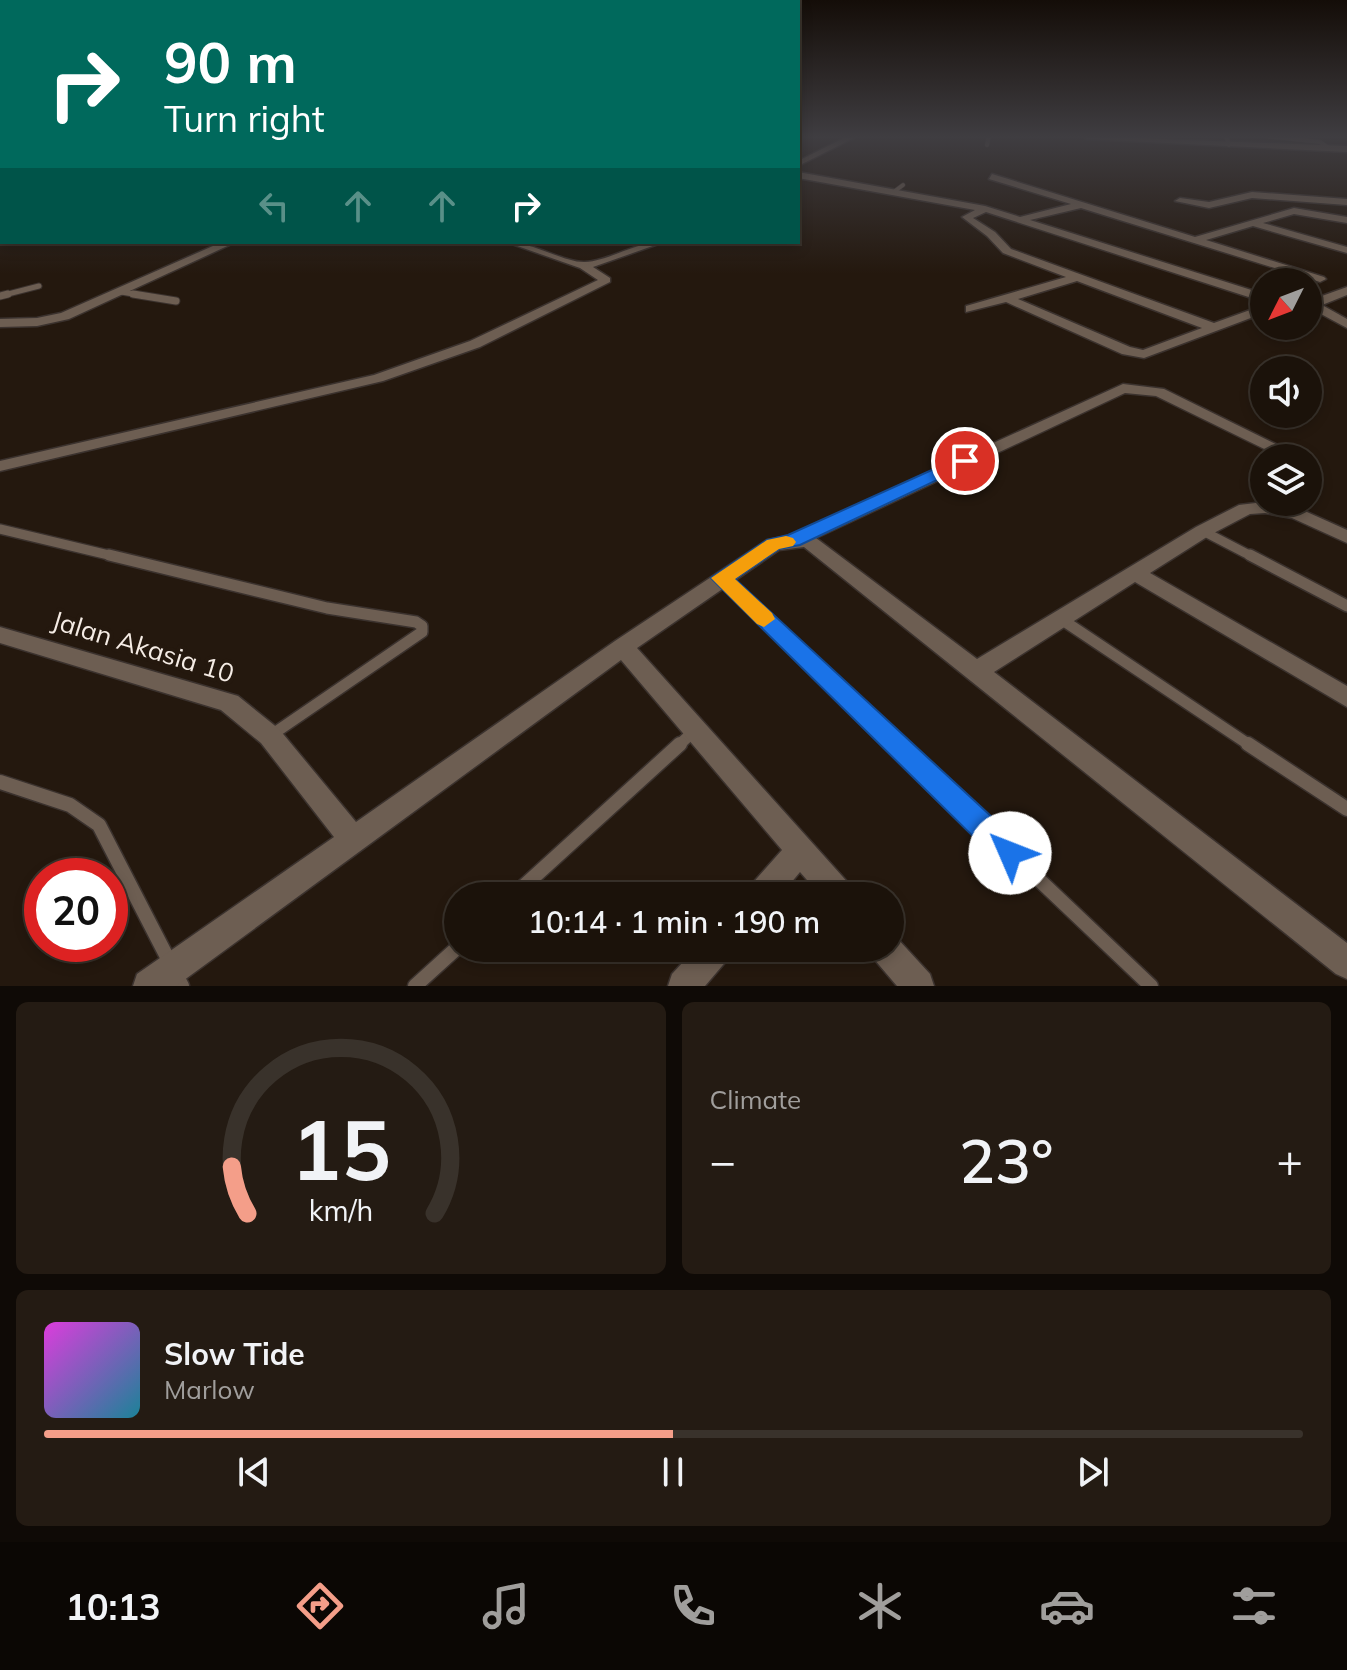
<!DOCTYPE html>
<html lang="en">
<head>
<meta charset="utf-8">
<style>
  :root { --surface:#1b120a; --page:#241b13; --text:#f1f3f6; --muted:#a09e9c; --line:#39322b; --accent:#f49e89 }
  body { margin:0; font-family:Mulish,sans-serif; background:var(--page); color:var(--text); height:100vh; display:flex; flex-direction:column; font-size:30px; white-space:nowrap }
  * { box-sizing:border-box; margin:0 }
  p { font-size:26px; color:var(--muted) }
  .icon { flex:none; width:44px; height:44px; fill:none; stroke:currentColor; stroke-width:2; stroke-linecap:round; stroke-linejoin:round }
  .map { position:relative; height:986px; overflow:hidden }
  .sheet { display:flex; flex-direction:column; gap:16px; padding:16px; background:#0f0a06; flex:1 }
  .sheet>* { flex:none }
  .guide { position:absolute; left:0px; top:0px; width:800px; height:244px; box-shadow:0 4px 12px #0003,0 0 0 2px var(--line); background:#00695c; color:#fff; overflow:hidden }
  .needle { width:52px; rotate:228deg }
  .fabs { position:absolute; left:1250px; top:268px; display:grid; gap:16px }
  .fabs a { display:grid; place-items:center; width:72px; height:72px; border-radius:50%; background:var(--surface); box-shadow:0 4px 12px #0003,0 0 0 2px var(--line); font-size:40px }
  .speed { position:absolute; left:24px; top:858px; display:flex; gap:16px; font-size:40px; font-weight:700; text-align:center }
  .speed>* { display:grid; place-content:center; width:104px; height:104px; border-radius:50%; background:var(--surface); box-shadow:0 4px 12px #0003,0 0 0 2px var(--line); line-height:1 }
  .speed .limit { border:12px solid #d22; background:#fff; color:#111 }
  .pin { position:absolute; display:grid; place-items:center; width:68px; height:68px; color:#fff; margin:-34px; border:4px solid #fff; border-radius:50%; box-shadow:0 2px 8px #0007 }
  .me { position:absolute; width:88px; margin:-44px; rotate:314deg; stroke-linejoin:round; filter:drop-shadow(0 0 6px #0008) }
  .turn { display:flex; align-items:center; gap:28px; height:168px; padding:0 32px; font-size:36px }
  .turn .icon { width:104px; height:104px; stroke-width:2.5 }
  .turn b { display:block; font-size:56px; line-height:68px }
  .lanes { display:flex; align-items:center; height:76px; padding:0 32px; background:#0003; justify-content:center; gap:40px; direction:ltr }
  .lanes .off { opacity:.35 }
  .big { font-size:60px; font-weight:600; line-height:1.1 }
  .sheet .card { flex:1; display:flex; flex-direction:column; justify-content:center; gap:12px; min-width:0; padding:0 28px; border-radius:12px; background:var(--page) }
  .sheet .dial { align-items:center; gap:0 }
  .dial svg { height:208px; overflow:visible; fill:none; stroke:var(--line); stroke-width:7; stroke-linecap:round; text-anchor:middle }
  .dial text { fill:var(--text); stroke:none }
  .song { display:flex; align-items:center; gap:24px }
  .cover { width:96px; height:96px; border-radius:12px; background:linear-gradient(135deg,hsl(300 70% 55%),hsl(190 70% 35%)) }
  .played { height:8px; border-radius:4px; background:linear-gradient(90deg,var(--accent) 50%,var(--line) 50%) }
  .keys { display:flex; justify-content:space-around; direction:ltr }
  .heat { display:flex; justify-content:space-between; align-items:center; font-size:44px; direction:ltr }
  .sheet .tiles { flex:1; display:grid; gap:16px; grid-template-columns:1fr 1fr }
  .card:last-child { grid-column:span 2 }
  .trip { position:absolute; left:444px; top:882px; width:460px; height:80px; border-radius:40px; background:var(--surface); box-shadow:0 4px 12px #0003,0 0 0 2px var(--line); font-weight:600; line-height:80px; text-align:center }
  .tabs { display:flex; height:128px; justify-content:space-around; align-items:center; background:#0b0704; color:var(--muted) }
  .tabs .icon { width:56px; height:56px }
  .tabs .selected { color:var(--accent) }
  .tabs b { font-size:36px; color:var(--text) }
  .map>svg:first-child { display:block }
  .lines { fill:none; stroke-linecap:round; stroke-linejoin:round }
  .lane-far5-casing { stroke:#3b322e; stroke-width:5 }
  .lane-far4-casing { stroke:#3b322e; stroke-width:7 }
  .lane-far3-casing { stroke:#3b322e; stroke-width:9 }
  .lane-far2-casing { stroke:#3b322e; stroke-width:12 }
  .lane-far1-casing { stroke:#3b322e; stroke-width:14 }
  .lane-casing { stroke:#3b322e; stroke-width:17 }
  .street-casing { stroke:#3b322e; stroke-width:3 }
  .secondary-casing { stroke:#3b322e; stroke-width:3 }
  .lane-far5 { stroke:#6d5e52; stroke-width:4 }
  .lane-far4 { stroke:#6d5e52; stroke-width:5 }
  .lane-far3 { stroke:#6d5e52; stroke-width:7 }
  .lane-far2 { stroke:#6d5e52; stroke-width:9 }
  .lane-far1 { stroke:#6d5e52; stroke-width:11 }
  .lane { stroke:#6d5e52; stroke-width:14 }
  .street { fill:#6d5e52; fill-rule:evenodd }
  .secondary { fill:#6d5e52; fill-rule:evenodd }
  .route { fill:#1a73e8; stroke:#114b97; stroke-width:2 }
  .slow { fill:#f59e0b }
  .labels { text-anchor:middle; stroke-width:8; stroke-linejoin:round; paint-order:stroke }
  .near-street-label { font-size:26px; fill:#f5ece5; stroke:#24180e }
</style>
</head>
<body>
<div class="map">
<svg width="1347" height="986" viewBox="0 0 1347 986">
  <rect width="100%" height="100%" fill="#24180e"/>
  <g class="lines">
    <defs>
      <g id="lane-far5">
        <polyline points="1226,136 1229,145"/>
        <polyline points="1265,136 1320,142 1330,149"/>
        <polyline points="987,145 989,136"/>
        <polyline points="895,191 903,185"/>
      </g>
      <g id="lane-far4">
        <polyline points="121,292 145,296"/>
        <polyline points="0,296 39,286"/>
      </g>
      <g id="lane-far3">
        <polyline points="133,294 176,301"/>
        <polyline points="0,296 8,294"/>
      </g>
      <g id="lane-far2">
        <polyline points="0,529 117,557"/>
        <polyline points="1203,531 1253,557"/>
      </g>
      <g id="lane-far1">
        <polyline points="109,555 327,608 416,622 422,626 422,632 270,736"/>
        <polyline points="1250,555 1347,606"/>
        <polyline points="722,578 898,746"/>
        <polyline points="1061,619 1251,746"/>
        <polyline points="678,746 694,731"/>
      </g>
      <g id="lane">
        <polyline points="896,744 1151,986"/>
        <polyline points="1248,744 1347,809"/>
        <polyline points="0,782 70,805 99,825 182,986"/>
        <polyline points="513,896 680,744"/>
        <polyline points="415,986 458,947"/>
      </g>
      <g id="street">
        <polygon points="848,136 858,136 798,166 798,161"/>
        <rect x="0" y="140" width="2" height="5"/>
        <path d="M798,172l187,34 35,11 51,-13 -82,-25 3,-5 203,63 99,-29 53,9v6l-53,-9 -31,9 84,24v6l-94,-27 -47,14 118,37 2,2 -6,3 -239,-74 -51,12 234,74v8l-278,-90 -13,6 22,14 16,17 203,74 50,-18v8l-120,45 -22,-4 -116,-52 -40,10v-6l100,-29 -63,-24 -16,-17 -25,-19 13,-7 -177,-32zM1077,281l125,47 -59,22 -13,-3 -112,-48z"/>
        <polygon points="1252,192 1347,199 1347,205 1252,198 1209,208 1175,201 1180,198 1209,202"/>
        <polygon points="0,230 2,230 0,237"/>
        <polygon points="222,242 236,242 69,319 37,326 0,327 0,319 37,318 61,313"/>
        <path d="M506,242c27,0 59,21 79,20 24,-1 49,-20 79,-20l-71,25 17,11v4l-130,65 -97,34 -383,90v-10l374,-86 96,-34 128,-61 -18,-12z"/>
        <polygon points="1347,287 1347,295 1322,305 1347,319 1347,328 1308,307 1308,301"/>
        <polygon points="1123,384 1164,389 1304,458 1283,458 1156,396 1125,393 816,538 977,659 1196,527 1239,505 1264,502 1298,508 1347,530 1347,543 1292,518 1265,513 1250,514 1210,535 1150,573 1347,686 1347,707 1135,582 994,672 1347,943 1347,979 1336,974 804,547 779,550 637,648 851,886 855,896 821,896 800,872 780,896 746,896 750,886 782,850 621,660 176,986 133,986 137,974 334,837 261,743 221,710 0,643 0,627 238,696 279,729 356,822 615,641 767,540 789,536"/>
        <polygon points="890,934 896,937 930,974 934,986 897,986 874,959 869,948 890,948"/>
        <polygon points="696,948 733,948 728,959 705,986 668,986 672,974"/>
      </g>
      <polygon id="secondary" points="1082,136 1347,146 1347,152 1087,139"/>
    </defs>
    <use href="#lane-far5" class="lane-far5-casing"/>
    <use href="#lane-far4" class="lane-far4-casing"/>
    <use href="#lane-far3" class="lane-far3-casing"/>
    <use href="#lane-far2" class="lane-far2-casing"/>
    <use href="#lane-far1" class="lane-far1-casing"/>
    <use href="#lane" class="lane-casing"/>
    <use href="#street" class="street-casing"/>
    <use href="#secondary" class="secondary-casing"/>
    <use href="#lane-far5" class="lane-far5"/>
    <use href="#lane-far4" class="lane-far4"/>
    <use href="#lane-far3" class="lane-far3"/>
    <use href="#lane-far2" class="lane-far2"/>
    <use href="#lane-far1" class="lane-far1"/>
    <use href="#lane" class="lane"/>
    <use href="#street" class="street"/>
    <use href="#secondary" class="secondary"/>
  </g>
  <linearGradient id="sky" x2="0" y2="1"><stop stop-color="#140d08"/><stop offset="0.5" stop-color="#3f3d41"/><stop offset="1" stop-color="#3f3d41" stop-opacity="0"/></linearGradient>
  <rect width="1347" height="274" fill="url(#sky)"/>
  <polygon class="route" points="965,455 974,461 971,464 800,545 779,549 735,579 1020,843 1025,853 1020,863 1010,867 1000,863 711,578 767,540 788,535"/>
  <polygon class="slow" points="786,536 793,538 796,542 793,546 779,549 735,579 772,613 775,619 764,627 757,624 711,578 767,540"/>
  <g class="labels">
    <g class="near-street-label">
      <text transform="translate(143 647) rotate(17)" y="9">Jalan Akasia 10</text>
    </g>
  </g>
</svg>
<div class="fabs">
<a><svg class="needle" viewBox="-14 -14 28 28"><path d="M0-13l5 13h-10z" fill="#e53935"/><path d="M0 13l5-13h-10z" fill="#a09e9c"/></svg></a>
<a><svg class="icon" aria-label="sound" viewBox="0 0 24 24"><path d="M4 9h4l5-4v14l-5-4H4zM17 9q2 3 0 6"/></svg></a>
<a><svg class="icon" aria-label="layers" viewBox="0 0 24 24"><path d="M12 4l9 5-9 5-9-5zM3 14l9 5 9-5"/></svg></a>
</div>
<div class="speed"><div class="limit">20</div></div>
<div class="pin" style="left:965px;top:461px;background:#d93025"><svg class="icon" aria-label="arrive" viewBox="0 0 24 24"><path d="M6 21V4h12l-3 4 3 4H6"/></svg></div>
<svg class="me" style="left:1010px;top:853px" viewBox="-20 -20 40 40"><circle r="19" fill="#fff"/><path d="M0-13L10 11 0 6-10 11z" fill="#1a73e8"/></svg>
<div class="trip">10:14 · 1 min · 190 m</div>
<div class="guide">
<div class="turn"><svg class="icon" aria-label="right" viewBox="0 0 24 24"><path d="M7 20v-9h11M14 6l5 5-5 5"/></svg><div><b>90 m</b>Turn right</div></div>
<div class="lanes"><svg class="icon off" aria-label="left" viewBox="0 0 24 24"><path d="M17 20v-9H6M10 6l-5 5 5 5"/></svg><svg class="icon off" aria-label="ahead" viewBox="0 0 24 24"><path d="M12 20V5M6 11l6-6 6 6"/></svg><svg class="icon off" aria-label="ahead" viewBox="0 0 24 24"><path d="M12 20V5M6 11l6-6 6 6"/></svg><svg class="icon" aria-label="right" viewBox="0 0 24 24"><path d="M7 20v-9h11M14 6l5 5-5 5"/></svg></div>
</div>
</div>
<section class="sheet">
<div class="tiles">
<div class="card dial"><svg viewBox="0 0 100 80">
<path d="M14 69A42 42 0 1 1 86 69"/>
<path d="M14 69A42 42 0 0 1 8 51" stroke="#f49e89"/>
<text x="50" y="56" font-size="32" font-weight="700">15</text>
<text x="50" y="72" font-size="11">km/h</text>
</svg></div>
<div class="card"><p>Climate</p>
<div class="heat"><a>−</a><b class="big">23°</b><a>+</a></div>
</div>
<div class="card">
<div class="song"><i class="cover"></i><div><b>Slow Tide</b><p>Marlow</p></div></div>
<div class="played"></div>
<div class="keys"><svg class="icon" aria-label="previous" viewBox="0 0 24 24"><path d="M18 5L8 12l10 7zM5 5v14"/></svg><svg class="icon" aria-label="pause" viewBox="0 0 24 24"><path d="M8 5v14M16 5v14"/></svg><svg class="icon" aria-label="next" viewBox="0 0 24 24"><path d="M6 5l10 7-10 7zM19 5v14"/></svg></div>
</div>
</div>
</section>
<nav class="tabs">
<b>10:13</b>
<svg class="icon selected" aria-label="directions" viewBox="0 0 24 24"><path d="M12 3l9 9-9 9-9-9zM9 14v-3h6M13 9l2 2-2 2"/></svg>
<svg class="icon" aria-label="music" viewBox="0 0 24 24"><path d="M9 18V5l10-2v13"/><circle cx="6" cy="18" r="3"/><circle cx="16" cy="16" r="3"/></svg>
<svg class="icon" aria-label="phone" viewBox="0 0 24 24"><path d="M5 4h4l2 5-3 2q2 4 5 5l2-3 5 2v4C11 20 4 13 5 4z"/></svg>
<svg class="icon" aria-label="climate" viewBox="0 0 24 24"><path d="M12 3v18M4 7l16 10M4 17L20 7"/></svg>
<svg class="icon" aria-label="car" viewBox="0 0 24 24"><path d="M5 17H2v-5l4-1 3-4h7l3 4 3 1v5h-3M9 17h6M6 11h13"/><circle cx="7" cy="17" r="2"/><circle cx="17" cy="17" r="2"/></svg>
<svg class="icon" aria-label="filters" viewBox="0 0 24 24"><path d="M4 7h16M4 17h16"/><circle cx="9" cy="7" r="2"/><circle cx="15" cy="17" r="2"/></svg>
</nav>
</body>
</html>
